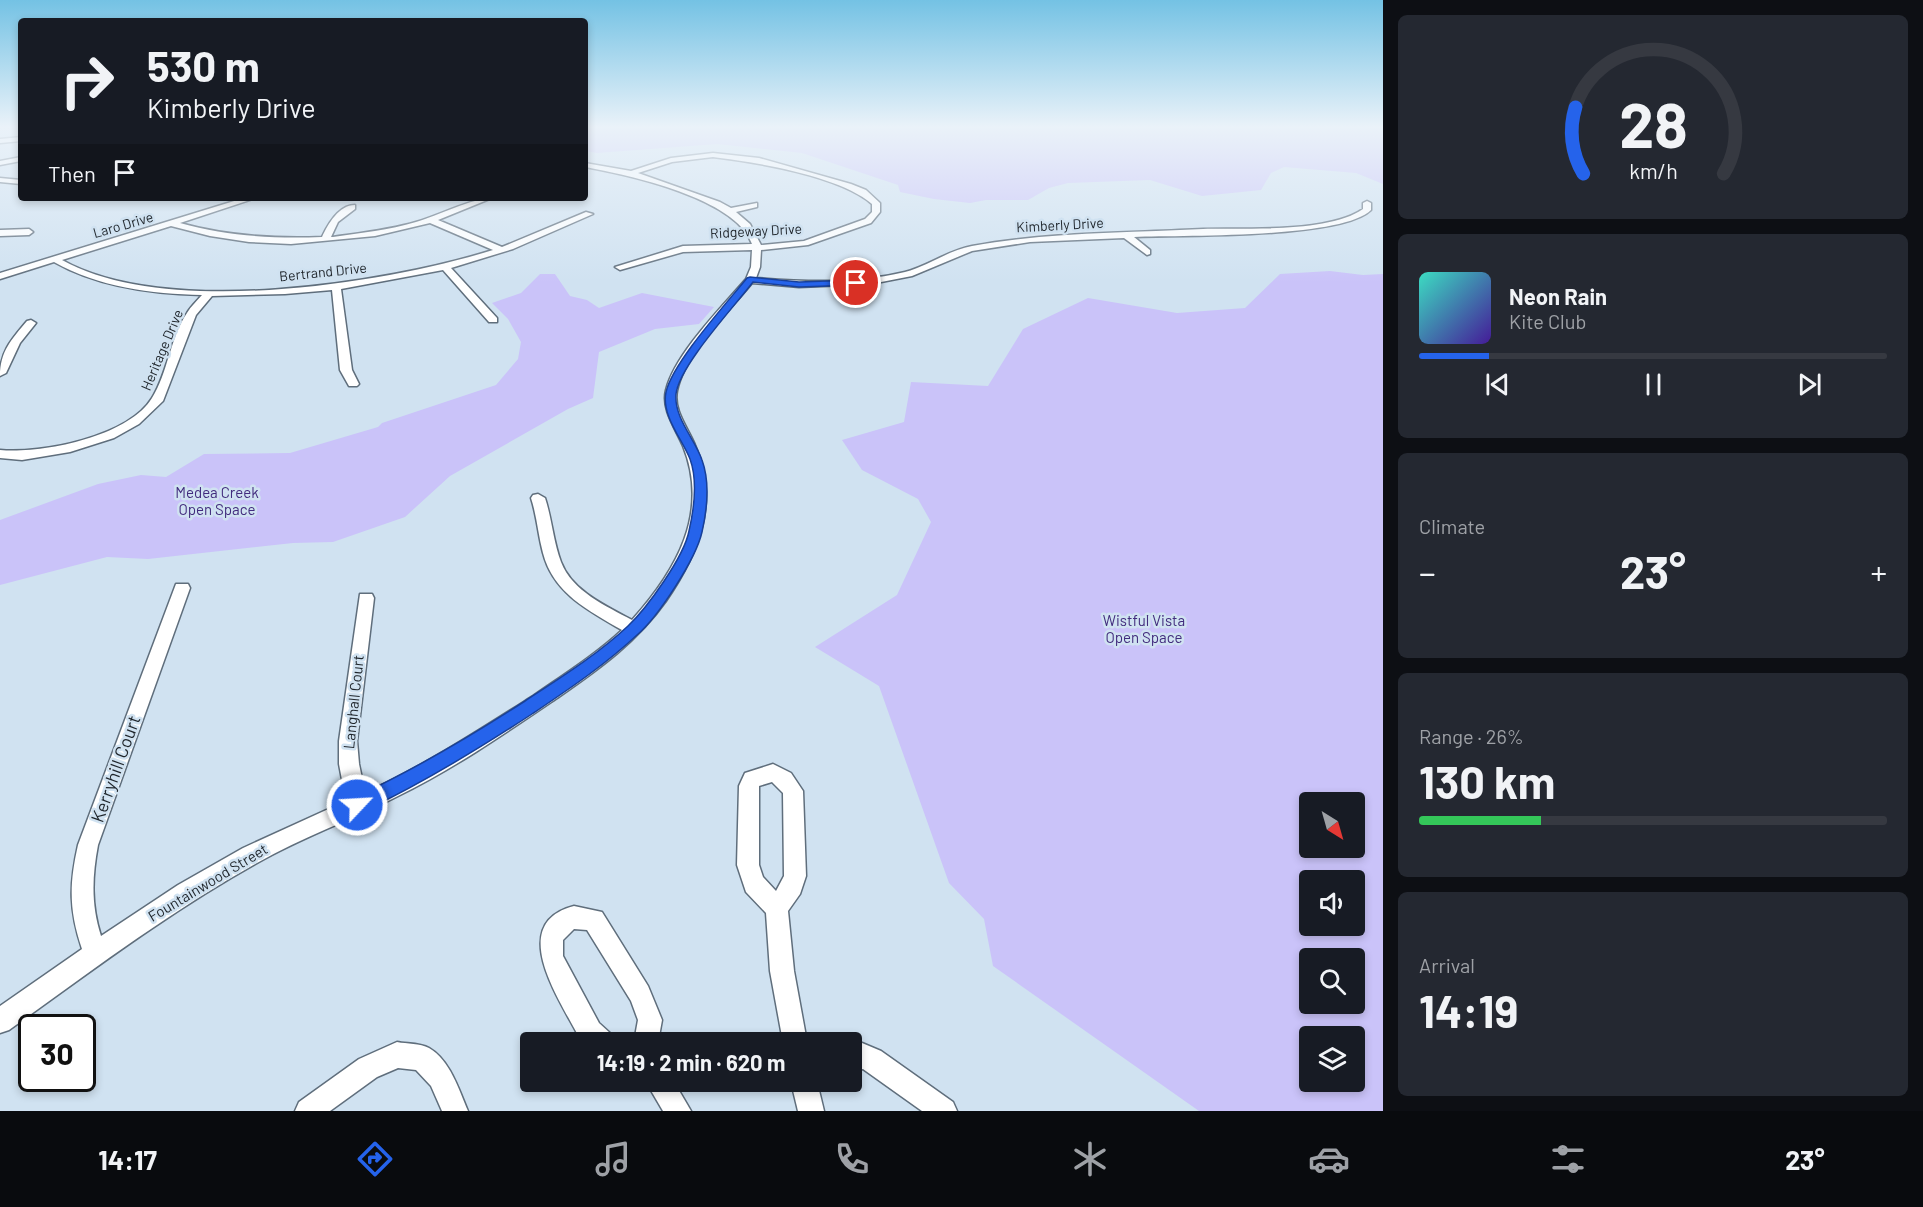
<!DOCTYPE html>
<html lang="en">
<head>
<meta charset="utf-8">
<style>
  :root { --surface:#171b24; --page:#242831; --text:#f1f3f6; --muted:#9ea1a6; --line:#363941; --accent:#2563eb }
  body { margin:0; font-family:Barlow,sans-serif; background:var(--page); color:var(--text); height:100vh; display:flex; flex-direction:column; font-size:22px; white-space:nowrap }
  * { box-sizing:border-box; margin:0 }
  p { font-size:20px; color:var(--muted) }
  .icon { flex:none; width:33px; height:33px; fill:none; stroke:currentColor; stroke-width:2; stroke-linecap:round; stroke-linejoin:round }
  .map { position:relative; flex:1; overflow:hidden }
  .sheet { display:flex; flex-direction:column; gap:15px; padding:15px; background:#0d0f14; width:540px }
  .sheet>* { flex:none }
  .top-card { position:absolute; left:18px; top:18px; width:570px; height:183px; border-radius:6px; box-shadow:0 3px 9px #0003; background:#171b24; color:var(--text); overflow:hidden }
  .needle { width:39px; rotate:143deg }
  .buttons { position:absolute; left:1299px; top:792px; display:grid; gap:12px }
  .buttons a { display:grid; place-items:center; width:66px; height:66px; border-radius:6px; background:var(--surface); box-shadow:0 3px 9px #0003; font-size:30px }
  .speed { position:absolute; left:18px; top:1014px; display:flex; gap:12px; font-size:30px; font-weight:700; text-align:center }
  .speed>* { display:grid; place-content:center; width:78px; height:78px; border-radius:50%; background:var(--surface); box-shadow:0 3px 9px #0003; line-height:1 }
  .speed .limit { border:3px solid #111; border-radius:9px; background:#fff; color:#111 }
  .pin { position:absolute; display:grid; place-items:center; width:51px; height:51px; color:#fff; margin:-26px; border:3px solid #fff; border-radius:50%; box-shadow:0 2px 6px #0007 }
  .me { position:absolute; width:66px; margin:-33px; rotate:65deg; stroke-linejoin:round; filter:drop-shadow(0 0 4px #0008) }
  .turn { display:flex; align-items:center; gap:21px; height:126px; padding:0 30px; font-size:27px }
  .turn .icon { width:78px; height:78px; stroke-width:2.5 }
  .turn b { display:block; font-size:42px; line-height:51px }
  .then { display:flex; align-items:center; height:57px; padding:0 30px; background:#0003; gap:12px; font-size:22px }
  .big { font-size:45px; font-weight:700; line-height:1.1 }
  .sheet .widget { flex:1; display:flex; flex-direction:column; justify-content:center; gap:9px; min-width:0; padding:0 21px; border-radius:9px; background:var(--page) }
  .sheet .dial { align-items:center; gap:0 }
  .dial svg { height:156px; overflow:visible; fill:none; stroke:var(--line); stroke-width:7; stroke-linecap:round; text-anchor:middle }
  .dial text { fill:var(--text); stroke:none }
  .song { display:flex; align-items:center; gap:18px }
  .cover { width:72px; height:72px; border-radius:9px; background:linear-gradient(135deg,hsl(170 70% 55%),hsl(260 70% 35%)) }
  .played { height:6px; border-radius:3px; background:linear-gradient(90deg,var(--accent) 15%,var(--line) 15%) }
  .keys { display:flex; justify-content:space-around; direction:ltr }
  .heat { display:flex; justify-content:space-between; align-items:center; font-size:33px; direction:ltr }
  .charge { height:9px; border-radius:4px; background:linear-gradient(90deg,#34c759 26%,var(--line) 0) }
  .trip { position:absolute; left:520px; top:1032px; width:342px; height:60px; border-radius:6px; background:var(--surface); box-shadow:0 3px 9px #0003; font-weight:700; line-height:60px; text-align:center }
  .tabs { display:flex; height:96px; justify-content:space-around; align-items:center; background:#090b0e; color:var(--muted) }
  .tabs .icon { width:42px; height:42px }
  .tabs .active { color:var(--accent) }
  .tabs b { font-size:27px; color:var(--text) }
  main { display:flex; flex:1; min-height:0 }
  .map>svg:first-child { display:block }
  .green { fill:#cac3f9; fill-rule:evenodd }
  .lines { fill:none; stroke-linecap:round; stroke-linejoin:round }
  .minor-casing { stroke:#5f6e7c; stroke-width:3 }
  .minor { fill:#fff; fill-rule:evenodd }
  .route { fill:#2563eb; stroke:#184099; stroke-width:1.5 }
  .labels { text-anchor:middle; stroke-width:5; stroke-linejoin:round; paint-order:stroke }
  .far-street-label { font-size:14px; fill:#1e242a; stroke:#d0e2f1 }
  .park-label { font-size:15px; fill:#412b7d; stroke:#d0e2f1 }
  .street-label { font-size:15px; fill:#1e242a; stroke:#d0e2f1 }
  .near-street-label { font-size:18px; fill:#1e242a; stroke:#d0e2f1 }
</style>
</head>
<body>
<main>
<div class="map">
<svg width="1383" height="1111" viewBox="0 0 1383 1111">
  <rect width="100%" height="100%" fill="#d0e2f1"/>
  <g class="green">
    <polygon points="585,127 1383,127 1383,184 1356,173 1284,167 1271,173 1261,190 1202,196 1150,180 1068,183 1049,188 1028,200 986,200 970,203 934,199 900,192 898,185 802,153 717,144 597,153 585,151"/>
    <path d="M1330,271l33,4 20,-1v837h-184l-206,-145 -9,-47 -35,-36 -70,-197 -64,-39 82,-52 34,-73 -13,-23 -56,-29 -20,-30 62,-18 7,-40 77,4 35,-57 65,-31 89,15 68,-5 35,-34zM1310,802h44v46h-44zM1310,880h44v46h-44zM1310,958h44v46h-44zM1310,1036h44v46h-44z"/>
    <polygon points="540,274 555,274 570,296 587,300 599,308 642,293 714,307 699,324 655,329 599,352 593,398 568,409 450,476 405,517 333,542 293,543 148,559 107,557 0,585 0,520 98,484 141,475 166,477 204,454 290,453 378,427 382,423 496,385 518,359 521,342 508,319 492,303 521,293"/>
  </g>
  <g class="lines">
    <defs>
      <g id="minor">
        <polygon points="21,137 21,141 0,143 0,139"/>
        <path d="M713,153l46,5 92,26 15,6 14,13v9l-9,11 -63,22 -47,5 -1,17 -4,11c49,4 100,6 149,-6 23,-6 44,-22 67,-26 76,-14 154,-13 231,-17 42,-1 126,4 160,-20v-6l4,-2 4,2v7c-29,29 -190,25 -237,27l16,13v4l-3,1 -23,-17 -94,4 -58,9 -60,25 -41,8 -72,3 -47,-4c-23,28 -68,72 -75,108 -4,19 11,37 18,54 25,56 4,108 -29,156 -28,40 -67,68 -106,95 -53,36 -105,72 -162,100 -46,24 -96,41 -141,67 -88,49 -167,109 -248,167l-9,3v-27l82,-57c-13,-39 -13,-64 -4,-104l98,-261h12l2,4 -92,257c-6,32 -7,60 3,91l77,-51 65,-37 103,-47 -7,-37v-23l21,-147h12l2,4 -17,143 2,23 6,29c59,-27 113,-62 168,-97 30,-21 62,-41 89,-66 -33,-19 -69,-37 -79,-77 -5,-18 -6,-37 -12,-55l2,-3 5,-1 7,4c7,21 8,43 16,64 11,29 45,44 71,58 44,-49 78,-107 51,-174 -7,-17 -22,-36 -17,-56 9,-36 55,-82 80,-111l5,-12 1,-17 -69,2 -63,18 -5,-3 68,-21 69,-2c-16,-46 -123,-69 -167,-77v-4l46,8 40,-13zM713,157c42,5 127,19 159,47v8l-7,7 -61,22 -43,4 -11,-21 -14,-12 21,-5v-4l-26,5 -11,-6 -82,-29 34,-11z"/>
        <polygon points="21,157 21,161 0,165 0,161"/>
        <polygon points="0,178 21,180 21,184 0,182"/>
        <path d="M244,198h12l-76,25c47,13 93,16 142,14 6,-13 17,-32 33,-32v4l-17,13 -7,15h2c28,-4 56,-7 83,-15 21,-6 57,-24 76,-24l-54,22 64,27 84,-35 7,2 -80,35 -62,19 46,50v4h-8l-46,-52 -102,19 11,81 7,14 -2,2h-8l-9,-16 -8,-80 -47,4 -73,2 -16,19 -33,86 -24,23 -25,14 -44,14 -48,8 -22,-2v-8c41,4 128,-13 152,-52 16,-25 18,-60 35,-85 4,-7 10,-12 15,-18 -51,-1 -104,-8 -148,-33l-54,17v-6zM430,223l63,27c-109,34 -328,68 -431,10l109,-34 39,10 39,6 42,2 84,-8z"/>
        <polygon points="0,230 29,229 33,232 29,235 0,236"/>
        <path d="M31,320l5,3 -16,20 -14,30 -6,3c0,-25 12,-37 27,-55z"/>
        <path d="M773,764l18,9 12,18 3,85 -6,18 -12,17 6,60 13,71h-24l-13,-71 -4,-58 -20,-21 -9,-27 2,-79 6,-13zM772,782l11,11 1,83 -8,15 -13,-14 -4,-12v-79z"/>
        <path d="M574,906l28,6 46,74 14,34 -4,22h-24l4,-22 -7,-19 -44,-71 -13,-1 -11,11v16l36,67 11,10 3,9 -32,-1c-18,-37 -77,-117 -7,-135z"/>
        <path d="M397,1042c10,2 23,1 32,6 21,12 30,42 39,63h-26l-11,-25 -15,-16 -18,-2 -21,9 -47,34h-35l4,-9 60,-43z"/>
        <polygon points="862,1043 881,1051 953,1102 957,1111 922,1111 863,1069 852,1071 852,1045"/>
        <polygon points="646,1082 674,1082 691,1111 663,1111"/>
        <polygon points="791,1082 817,1082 824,1111 798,1111"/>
      </g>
    </defs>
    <use href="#minor" class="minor-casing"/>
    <use href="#minor" class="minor"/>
  </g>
  <linearGradient id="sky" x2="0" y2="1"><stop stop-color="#74c2e4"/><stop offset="0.45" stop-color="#eaf2f9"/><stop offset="1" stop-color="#eaf2f9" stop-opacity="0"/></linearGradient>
  <rect width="1383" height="282" fill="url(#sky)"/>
  <path class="route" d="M750,277l49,5 57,-2 4,3 -4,2 -57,2 -46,-5c-19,25 -74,84 -77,112 -2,24 19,45 26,66 8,22 5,50 0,72 -6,27 -44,85 -65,103 -32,30 -68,54 -105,79 -55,36 -109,69 -168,97l-7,3 -6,-3 -3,-6 3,-6c61,-28 117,-61 174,-98 35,-23 72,-46 103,-75 19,-18 56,-69 61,-95 5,-22 9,-50 1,-72 -8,-20 -29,-44 -24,-67 7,-30 60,-88 81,-114z"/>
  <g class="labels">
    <g class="far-street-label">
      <text transform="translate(123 225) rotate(-16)" y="5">Laro Drive</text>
      <text transform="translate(1060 225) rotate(-3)" y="5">Kimberly Drive</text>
      <text transform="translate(756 231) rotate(-3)" y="5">Ridgeway Drive</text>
      <text transform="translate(323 272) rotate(-6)" y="5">Bertrand Drive</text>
      <text transform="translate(162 350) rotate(-67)" y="5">Heritage Drive</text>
    </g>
    <g class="park-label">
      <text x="217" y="498">Medea Creek<tspan x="217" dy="17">Open Space</tspan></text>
      <text x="1144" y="626">Wistful Vista<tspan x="1144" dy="17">Open Space</tspan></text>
    </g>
    <g class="street-label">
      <text transform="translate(354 702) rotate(-84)" y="5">Langhall Court</text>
      <text transform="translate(208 883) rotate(-31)" y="5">Fountainwood Street</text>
    </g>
    <g class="near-street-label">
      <text transform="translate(116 769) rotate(-70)" y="6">Kerryhill Court</text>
    </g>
  </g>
</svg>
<div class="buttons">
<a><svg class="needle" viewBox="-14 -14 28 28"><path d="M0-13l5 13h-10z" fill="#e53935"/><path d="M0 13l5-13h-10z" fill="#9ea1a6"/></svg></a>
<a><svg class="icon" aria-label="sound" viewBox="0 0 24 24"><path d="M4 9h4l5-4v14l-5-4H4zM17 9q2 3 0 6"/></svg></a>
<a><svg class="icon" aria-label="search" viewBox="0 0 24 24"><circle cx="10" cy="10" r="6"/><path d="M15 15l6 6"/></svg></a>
<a><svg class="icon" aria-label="layers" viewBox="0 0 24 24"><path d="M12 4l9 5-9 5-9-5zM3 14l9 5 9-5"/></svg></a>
</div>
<div class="speed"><div class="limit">30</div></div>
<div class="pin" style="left:856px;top:283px;background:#d93025"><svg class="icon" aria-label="arrive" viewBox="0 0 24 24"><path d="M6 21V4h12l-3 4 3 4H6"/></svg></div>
<svg class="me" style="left:357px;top:805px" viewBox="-20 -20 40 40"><circle r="17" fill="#2563eb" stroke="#fff" stroke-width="3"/><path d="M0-11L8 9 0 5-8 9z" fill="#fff"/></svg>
<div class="trip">14:19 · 2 min · 620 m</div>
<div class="top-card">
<div class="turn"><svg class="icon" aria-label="right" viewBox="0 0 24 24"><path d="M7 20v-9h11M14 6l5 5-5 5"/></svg><div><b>530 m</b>Kimberly Drive</div></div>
<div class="then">Then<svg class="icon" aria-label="arrive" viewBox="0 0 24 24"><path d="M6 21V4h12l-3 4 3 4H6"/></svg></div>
</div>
</div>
<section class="sheet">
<div class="widget dial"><svg viewBox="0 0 100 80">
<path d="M14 69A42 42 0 1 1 86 69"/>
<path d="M14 69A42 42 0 0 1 10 35" stroke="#2563eb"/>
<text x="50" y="56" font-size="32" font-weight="700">28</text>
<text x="50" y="72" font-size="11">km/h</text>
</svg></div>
<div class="widget">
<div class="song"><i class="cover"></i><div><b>Neon Rain</b><p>Kite Club</p></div></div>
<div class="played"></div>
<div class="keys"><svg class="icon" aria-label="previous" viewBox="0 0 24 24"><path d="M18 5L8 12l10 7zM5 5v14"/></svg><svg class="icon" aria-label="pause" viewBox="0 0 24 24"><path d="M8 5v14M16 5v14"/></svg><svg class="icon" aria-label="next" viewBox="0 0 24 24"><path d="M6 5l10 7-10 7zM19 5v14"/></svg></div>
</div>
<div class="widget"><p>Climate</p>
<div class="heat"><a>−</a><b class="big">23°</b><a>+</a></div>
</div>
<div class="widget"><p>Range · 26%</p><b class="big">130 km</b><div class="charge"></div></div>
<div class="widget"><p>Arrival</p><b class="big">14:19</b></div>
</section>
</main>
<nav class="tabs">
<b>14:17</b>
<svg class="icon active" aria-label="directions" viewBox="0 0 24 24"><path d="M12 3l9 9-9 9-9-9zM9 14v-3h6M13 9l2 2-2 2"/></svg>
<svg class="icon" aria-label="music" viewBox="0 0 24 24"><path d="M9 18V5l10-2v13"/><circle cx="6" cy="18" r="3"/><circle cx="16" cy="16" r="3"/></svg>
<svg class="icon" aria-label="phone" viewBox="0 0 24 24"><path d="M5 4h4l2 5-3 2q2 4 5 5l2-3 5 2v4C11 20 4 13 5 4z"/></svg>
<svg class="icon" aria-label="climate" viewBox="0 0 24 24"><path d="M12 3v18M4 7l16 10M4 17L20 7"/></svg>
<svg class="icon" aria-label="car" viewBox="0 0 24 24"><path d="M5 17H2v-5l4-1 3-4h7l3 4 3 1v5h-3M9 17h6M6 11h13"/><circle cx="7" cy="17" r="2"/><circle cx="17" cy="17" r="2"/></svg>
<svg class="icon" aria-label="filters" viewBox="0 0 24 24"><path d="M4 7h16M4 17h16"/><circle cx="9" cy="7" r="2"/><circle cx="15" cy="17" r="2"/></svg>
<b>23°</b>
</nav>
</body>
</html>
